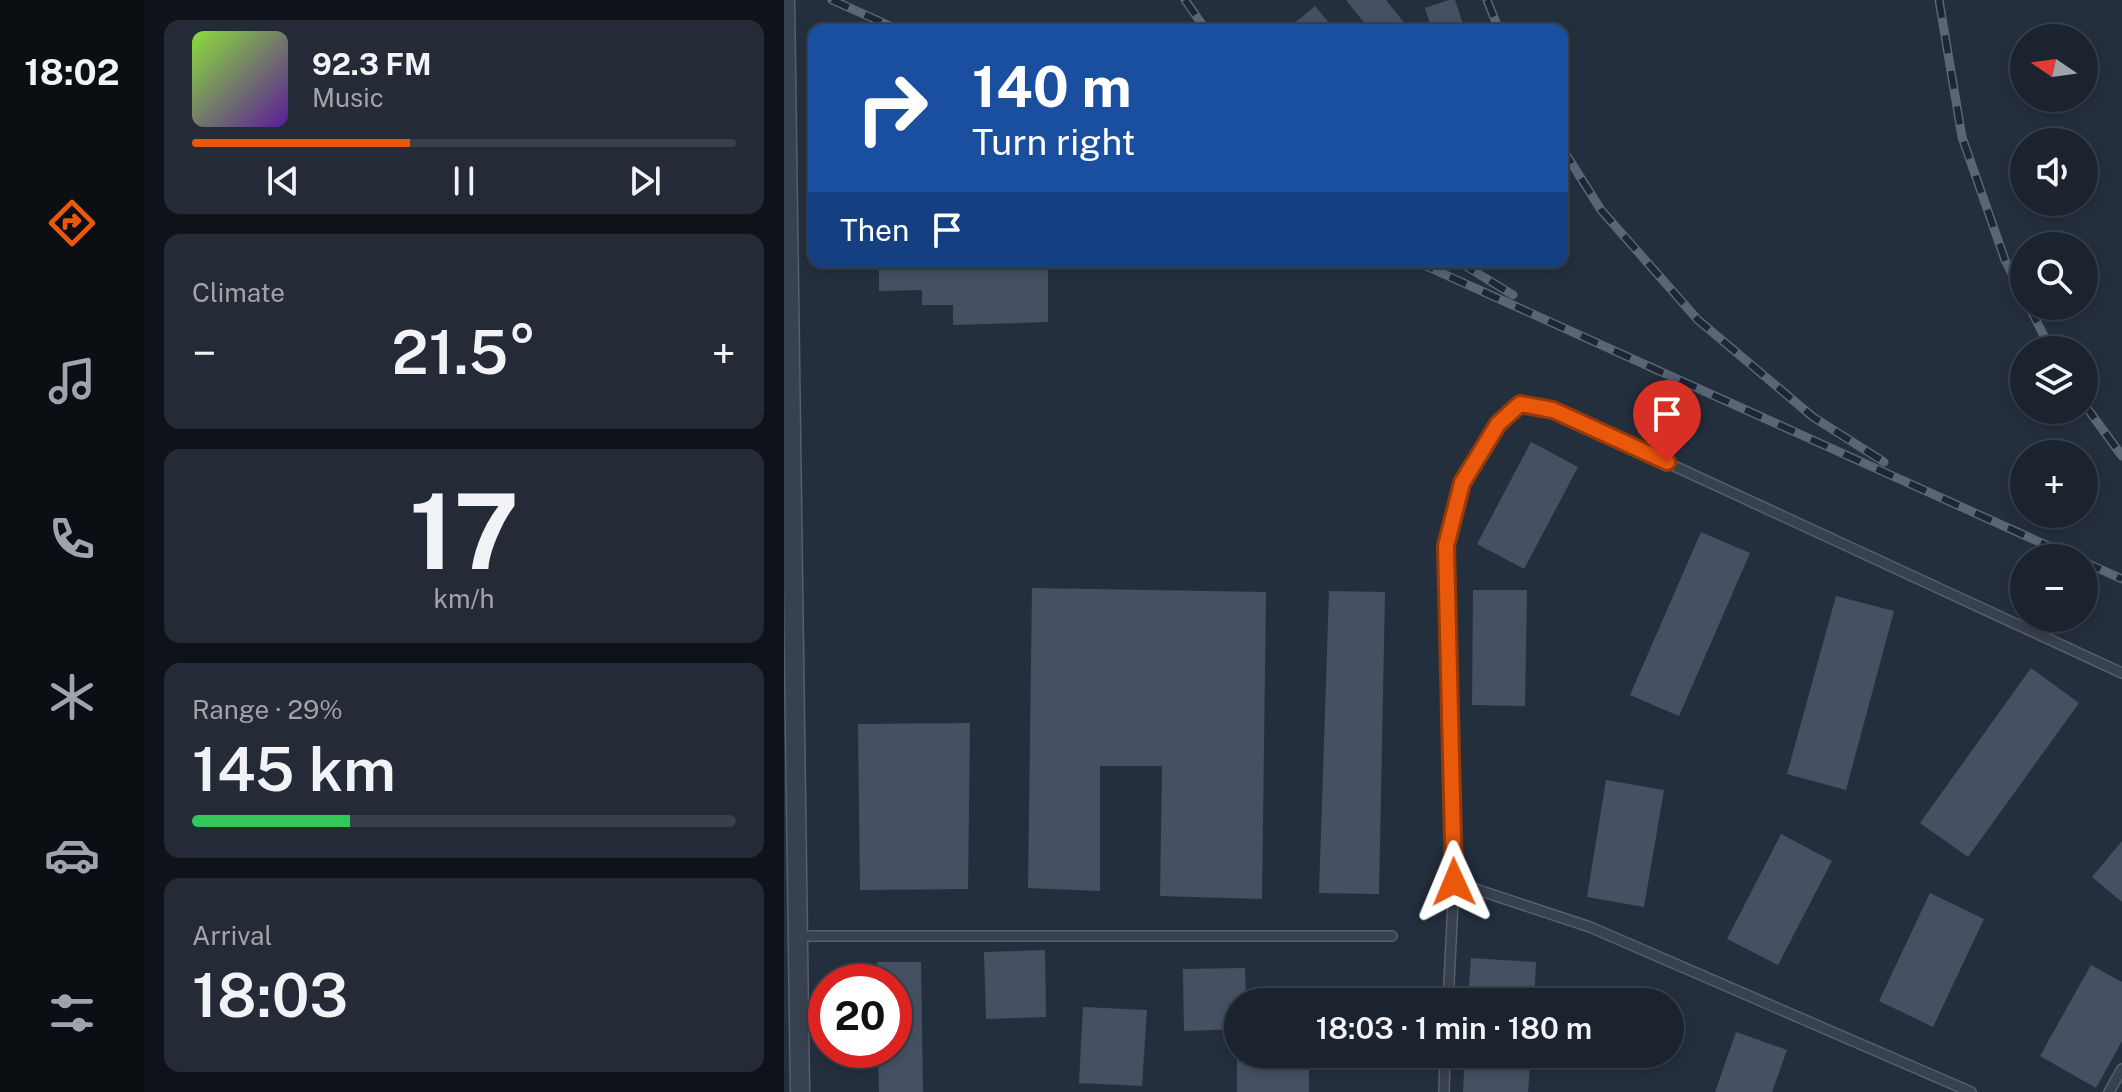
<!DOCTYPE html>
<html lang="en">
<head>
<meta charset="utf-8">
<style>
  :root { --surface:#1b232e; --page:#242b36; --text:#f1f3f6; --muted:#a0a4aa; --line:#39404a; --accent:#ea580c }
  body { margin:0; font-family:"Public Sans",sans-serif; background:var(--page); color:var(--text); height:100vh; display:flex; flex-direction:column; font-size:30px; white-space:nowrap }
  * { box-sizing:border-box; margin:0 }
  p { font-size:26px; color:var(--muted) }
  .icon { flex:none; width:44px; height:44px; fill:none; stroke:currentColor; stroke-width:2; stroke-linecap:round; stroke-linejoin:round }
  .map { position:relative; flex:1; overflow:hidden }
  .drawer { display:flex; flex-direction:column; gap:20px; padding:20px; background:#0f1319; width:640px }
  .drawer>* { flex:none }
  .top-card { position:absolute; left:24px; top:24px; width:760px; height:244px; border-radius:16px; box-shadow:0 4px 12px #0003,0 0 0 2px var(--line); background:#1a4fa0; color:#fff; overflow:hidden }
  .needle { width:52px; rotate:283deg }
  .controls { position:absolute; left:1226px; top:24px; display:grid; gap:16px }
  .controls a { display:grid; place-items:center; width:88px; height:88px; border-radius:50%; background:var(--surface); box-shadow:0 4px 12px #0003,0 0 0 2px var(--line); font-size:40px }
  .speed { position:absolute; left:24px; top:964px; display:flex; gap:16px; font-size:40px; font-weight:700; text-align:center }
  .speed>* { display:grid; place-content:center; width:104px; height:104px; border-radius:50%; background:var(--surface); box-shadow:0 4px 12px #0003,0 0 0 2px var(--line); line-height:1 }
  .speed .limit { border:12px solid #d22; background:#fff; color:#111 }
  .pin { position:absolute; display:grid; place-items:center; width:68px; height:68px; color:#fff; margin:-82px -34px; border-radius:50% 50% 50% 0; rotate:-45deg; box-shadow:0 0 8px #0007 }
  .pin .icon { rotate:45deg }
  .me { position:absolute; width:88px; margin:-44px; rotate:359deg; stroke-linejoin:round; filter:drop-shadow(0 0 6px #0008) }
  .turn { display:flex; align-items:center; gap:28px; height:168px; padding:0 32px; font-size:36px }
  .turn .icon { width:104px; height:104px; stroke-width:2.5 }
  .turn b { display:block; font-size:56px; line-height:68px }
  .then { display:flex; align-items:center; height:76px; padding:0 32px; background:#0003; gap:16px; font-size:30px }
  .big { font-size:60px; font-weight:600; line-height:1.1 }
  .drawer .widget { flex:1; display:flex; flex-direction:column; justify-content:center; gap:12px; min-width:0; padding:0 28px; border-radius:16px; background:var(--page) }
  .drawer .dial { align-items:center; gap:0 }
  .dial b { font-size:104px; line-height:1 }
  .song { display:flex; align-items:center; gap:24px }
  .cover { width:96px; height:96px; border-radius:12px; background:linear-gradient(135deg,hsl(90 70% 55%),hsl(270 70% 35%)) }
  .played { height:8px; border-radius:4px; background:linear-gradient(90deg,var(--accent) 40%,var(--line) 40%) }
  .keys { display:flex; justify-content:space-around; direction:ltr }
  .heat { display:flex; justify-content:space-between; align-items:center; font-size:44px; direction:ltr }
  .charge { height:12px; border-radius:6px; background:linear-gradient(90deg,#34c759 29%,var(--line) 0) }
  .trip { position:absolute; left:440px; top:988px; width:460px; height:80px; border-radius:40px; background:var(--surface); box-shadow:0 4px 12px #0003,0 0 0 2px var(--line); font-weight:600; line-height:80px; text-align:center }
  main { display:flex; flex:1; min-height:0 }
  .tab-bar { display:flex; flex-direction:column; width:144px; justify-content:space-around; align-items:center; background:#0b0e12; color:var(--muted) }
  .tab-bar .icon { width:56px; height:56px }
  .tab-bar .on { color:var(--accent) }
  .tab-bar b { font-size:36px; color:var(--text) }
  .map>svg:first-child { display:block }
  .building { fill:#455162 }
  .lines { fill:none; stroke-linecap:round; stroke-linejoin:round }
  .lane-casing { stroke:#565f6c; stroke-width:12 }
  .street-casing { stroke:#565f6c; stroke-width:21 }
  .lane { stroke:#38414e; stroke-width:9 }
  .street { stroke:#38414e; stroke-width:18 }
  .rail-casing { stroke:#5a6575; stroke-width:9 }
  .rail { stroke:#1d2633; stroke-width:6; stroke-dasharray:18; stroke-linecap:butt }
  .route-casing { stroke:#983908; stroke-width:20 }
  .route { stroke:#ea580c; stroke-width:14 }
</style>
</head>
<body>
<main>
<nav class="tab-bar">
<b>18:02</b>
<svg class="icon on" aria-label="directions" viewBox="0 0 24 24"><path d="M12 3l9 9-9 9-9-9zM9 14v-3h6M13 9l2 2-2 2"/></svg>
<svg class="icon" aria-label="music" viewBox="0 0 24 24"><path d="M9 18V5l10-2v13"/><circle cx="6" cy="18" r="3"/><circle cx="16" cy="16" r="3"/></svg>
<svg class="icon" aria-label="phone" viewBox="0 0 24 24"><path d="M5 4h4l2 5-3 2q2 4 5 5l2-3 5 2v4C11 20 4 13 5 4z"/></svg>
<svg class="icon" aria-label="climate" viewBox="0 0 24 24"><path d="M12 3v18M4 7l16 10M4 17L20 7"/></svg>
<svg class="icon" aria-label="car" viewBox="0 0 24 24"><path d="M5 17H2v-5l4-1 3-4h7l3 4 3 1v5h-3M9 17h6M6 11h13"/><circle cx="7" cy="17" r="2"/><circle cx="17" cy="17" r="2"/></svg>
<svg class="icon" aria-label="filters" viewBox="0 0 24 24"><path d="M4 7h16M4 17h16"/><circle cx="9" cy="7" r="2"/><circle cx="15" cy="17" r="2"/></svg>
</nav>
<section class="drawer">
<div class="widget">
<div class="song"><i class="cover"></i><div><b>92.3 FM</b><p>Music</p></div></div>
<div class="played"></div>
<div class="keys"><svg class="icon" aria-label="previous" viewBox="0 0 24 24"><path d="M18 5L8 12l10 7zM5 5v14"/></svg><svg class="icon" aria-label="pause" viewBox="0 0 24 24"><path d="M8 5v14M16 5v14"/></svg><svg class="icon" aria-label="next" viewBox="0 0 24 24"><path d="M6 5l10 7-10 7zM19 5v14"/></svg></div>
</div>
<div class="widget"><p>Climate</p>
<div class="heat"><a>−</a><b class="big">21.5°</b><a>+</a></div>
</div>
<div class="widget dial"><b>17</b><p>km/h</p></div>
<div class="widget"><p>Range · 29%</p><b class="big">145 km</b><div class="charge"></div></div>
<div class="widget"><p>Arrival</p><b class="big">18:03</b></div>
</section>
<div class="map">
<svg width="1338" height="1092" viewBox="0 0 1338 1092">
  <rect width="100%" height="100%" fill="#242f3e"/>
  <g class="building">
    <polygon points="562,0 602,0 626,30 586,30"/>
    <polygon points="665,0 671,0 681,30 648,30 641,8"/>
    <polygon points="531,6 551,30 511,30 507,26"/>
    <polygon points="95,262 264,262 264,322 169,325 169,305 138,305 138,290 95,291"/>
    <polygon points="747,442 794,467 740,569 693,544"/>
    <polygon points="917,532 966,553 895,716 846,695"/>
    <polygon points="248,588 482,592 478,899 376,896 378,766 316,766 316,891 244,888"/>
    <polygon points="689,590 743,590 741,706 688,705"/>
    <polygon points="545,591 601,592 595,894 535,893"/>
    <polygon points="1052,596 1110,611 1062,790 1003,774"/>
    <polygon points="1247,668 1295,703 1184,857 1136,823"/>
    <polygon points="186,723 184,889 76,890 74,724"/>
    <polygon points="822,780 880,790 860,907 803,897"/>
    <polygon points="997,834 1048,861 994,965 943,939"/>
    <polygon points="1338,841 1338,902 1308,877"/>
    <polygon points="1146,893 1200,919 1149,1027 1095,1001"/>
    <polygon points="261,950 262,1017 202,1019 200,952"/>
    <polygon points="687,958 752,962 750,1002 684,1002"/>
    <polygon points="93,962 137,962 139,1092 95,1092 94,1050 110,1050 110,982 93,982"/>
    <polygon points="1307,965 1338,982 1338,1041 1312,1088 1256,1056"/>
    <polygon points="461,968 462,1002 454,1002 454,1029 400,1031 399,969"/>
    <polygon points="299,1007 363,1010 358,1086 295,1083"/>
    <polygon points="952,1032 1003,1050 988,1092 931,1092"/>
    <rect x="453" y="1054" width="72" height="38"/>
    <polygon points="681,1054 747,1054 744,1092 679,1092"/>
  </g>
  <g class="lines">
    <defs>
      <g id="lane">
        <polyline points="670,882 806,927 1187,1092"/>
        <polyline points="14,936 608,936"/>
        <polyline points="664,1002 670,882 662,546 678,483 714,424 736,404 769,410 1338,673"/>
        <polyline points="660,1092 661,1054"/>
        <polyline points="1325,1092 1338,1069"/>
      </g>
      <polyline id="street" points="1,0 16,1092"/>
    </defs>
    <use href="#lane" class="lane-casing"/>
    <use href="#street" class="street-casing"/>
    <use href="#lane" class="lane"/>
    <use href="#street" class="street"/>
    <defs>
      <g id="rail">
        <polyline points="48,0 115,30"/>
        <polyline points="401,0 422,30"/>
        <polyline points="703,0 715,30"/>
        <polyline points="1155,0 1178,137 1221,260 1240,297"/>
        <polyline points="778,148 817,210 914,320 1029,417 1100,462"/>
        <polyline points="633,262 1291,558"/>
        <polyline points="675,262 729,295"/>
        <polyline points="1245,306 1267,350"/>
        <polyline points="1300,404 1338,456"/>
        <polyline points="1300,562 1338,579"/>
      </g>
    </defs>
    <use href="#rail" class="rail-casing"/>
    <use href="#rail" class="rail"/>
  </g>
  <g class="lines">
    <defs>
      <polyline id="route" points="670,882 662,546 678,483 714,424 736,404 769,410 883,462"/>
    </defs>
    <use href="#route" class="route-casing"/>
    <use href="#route" class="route"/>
  </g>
</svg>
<div class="controls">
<a><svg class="needle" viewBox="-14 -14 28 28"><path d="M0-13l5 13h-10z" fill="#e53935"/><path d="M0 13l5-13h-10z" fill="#a0a4aa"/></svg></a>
<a><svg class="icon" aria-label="sound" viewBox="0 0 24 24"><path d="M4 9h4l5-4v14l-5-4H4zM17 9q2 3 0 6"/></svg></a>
<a><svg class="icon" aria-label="search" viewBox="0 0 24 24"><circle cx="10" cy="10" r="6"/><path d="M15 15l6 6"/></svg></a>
<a><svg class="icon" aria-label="layers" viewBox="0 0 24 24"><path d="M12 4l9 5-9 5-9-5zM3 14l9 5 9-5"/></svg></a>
<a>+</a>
<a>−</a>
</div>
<div class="speed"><div class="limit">20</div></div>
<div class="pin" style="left:883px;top:462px;background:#d93025"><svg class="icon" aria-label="arrive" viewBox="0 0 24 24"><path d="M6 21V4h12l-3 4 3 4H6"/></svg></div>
<svg class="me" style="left:670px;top:882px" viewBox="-20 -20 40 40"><path d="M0-17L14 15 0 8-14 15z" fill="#ea580c" stroke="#fff" stroke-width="4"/></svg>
<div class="trip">18:03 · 1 min · 180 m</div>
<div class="top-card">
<div class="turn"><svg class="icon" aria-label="right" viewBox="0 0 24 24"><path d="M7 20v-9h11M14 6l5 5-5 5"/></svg><div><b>140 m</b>Turn right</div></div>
<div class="then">Then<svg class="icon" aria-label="arrive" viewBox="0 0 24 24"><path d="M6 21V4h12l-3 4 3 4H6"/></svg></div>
</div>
</div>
</main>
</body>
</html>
